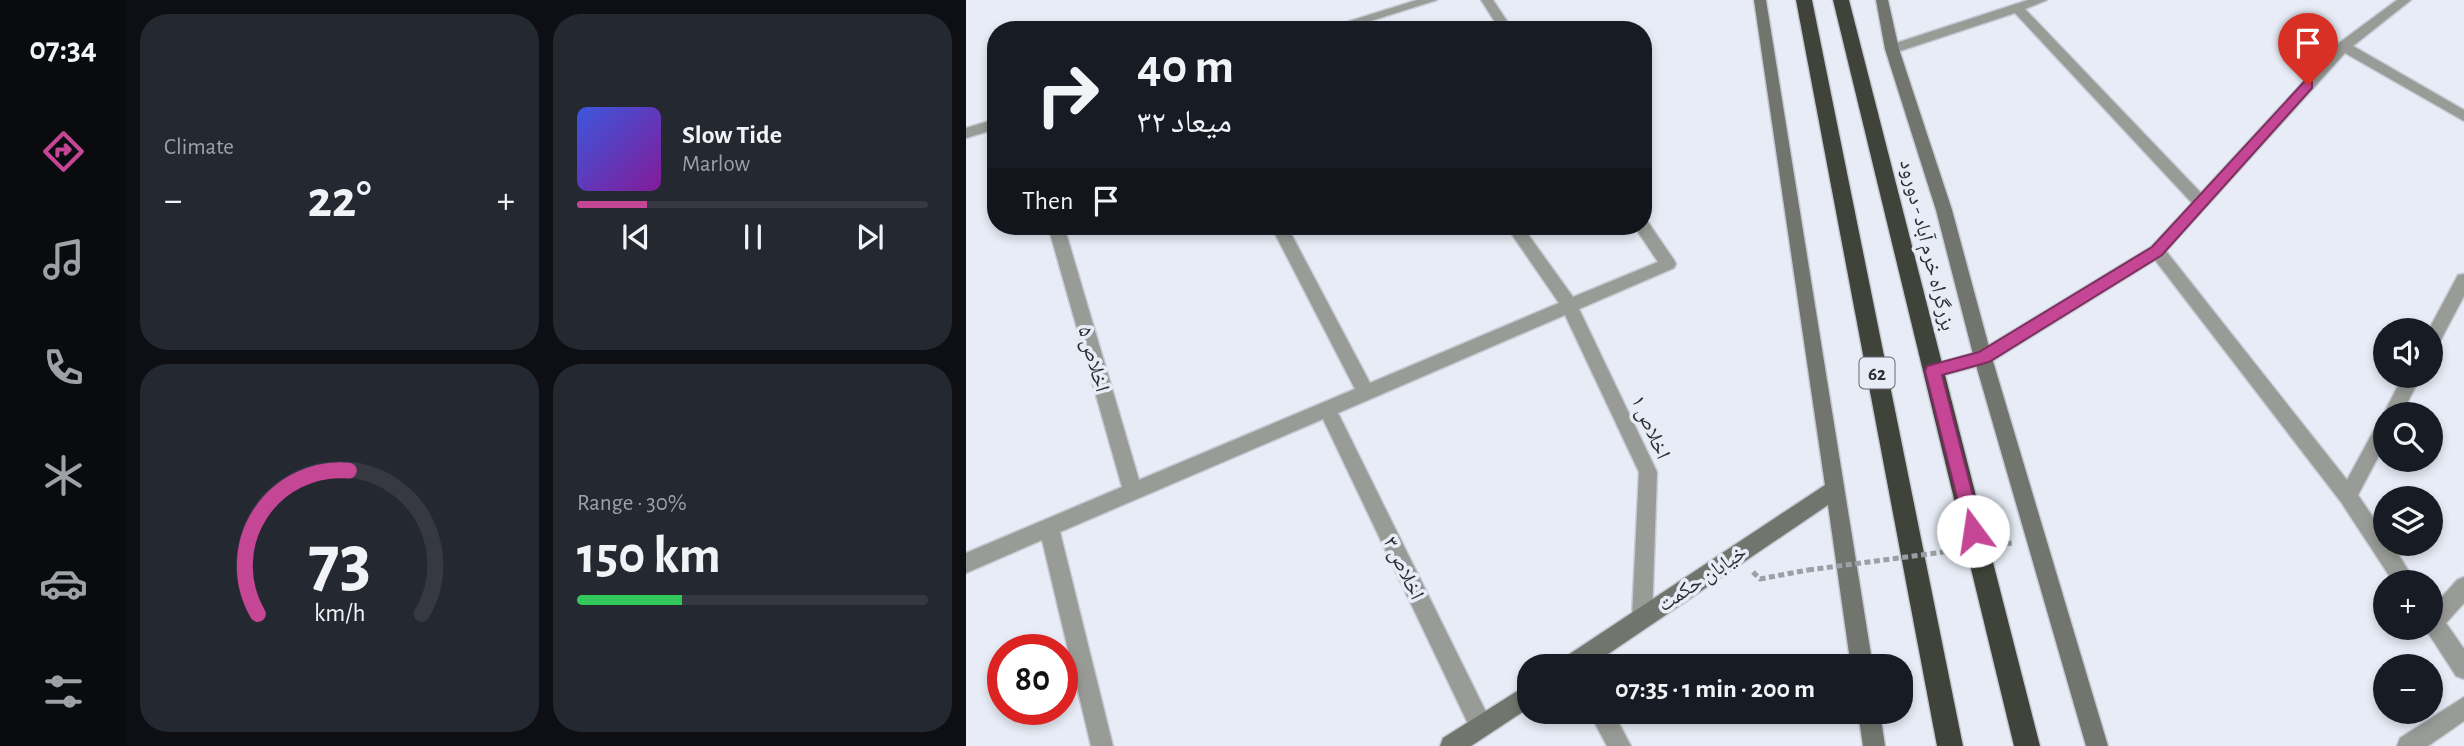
<!DOCTYPE html>
<html lang="en">
<head>
<meta charset="utf-8">
<style>
  :root { --surface:#171b24; --page:#242831; --text:#f1f3f6; --muted:#9ea1a6; --line:#363941; --accent:#c44694 }
  body { margin:0; font-family:"Alegreya Sans","Noto Naskh Arabic",sans-serif; background:var(--page); color:var(--text); height:100vh; display:flex; flex-direction:column; font-size:26px; white-space:nowrap }
  * { box-sizing:border-box; margin:0 }
  p { font-size:23px; color:var(--muted) }
  .icon { flex:none; width:38px; height:38px; fill:none; stroke:currentColor; stroke-width:2; stroke-linecap:round; stroke-linejoin:round }
  .map { position:relative; flex:1; overflow:hidden }
  .sheet { display:flex; flex-direction:column; gap:14px; padding:14px; background:#0d0f14; width:840px }
  .sheet>* { flex:none }
  .hud { position:absolute; left:21px; top:21px; width:665px; height:214px; border-radius:28px; box-shadow:0 4px 10px #0003; background:#171b24; color:var(--text); overflow:hidden }
  .fabs { position:absolute; left:1407px; top:318px; display:grid; gap:14px }
  .fabs a { display:grid; place-items:center; width:70px; height:70px; border-radius:50%; background:var(--surface); box-shadow:0 4px 10px #0003; font-size:35px }
  .speed { position:absolute; left:21px; top:634px; display:flex; gap:14px; font-size:35px; font-weight:700; text-align:center }
  .speed>* { display:grid; place-content:center; width:91px; height:91px; border-radius:50%; background:var(--surface); box-shadow:0 4px 10px #0003; line-height:1 }
  .speed .limit { border:10px solid #d22; background:#fff; color:#111 }
  .pin { position:absolute; display:grid; place-items:center; width:60px; height:60px; color:#fff; margin:-72px -30px; border-radius:50% 50% 50% 0; rotate:-45deg; box-shadow:0 0 7px #0007 }
  .pin .icon { rotate:45deg }
  .me { position:absolute; width:77px; margin:-38px; rotate:346deg; stroke-linejoin:round; filter:drop-shadow(0 0 5px #0008) }
  .turn { display:flex; align-items:center; gap:24px; height:147px; padding:0 35px; font-size:32px }
  .turn .icon { width:91px; height:91px; stroke-width:2.5 }
  .turn b { display:block; font-size:49px; line-height:60px }
  .then { display:flex; align-items:center; height:66px; padding:0 35px; background:#0003; gap:14px; font-size:26px }
  .big { font-size:52px; font-weight:700; line-height:1.1 }
  .sheet .tile { flex:1; display:flex; flex-direction:column; justify-content:center; gap:10px; min-width:0; padding:0 24px; border-radius:28px; background:var(--page) }
  .sheet .dial { align-items:center; gap:0 }
  .dial svg { height:182px; overflow:visible; fill:none; stroke:var(--line); stroke-width:7; stroke-linecap:round; text-anchor:middle }
  .dial text { fill:var(--text); stroke:none }
  .song { display:flex; align-items:center; gap:21px }
  .cover { width:84px; height:84px; border-radius:10px; background:linear-gradient(135deg,hsl(230 70% 55%),hsl(290 70% 35%)) }
  .played { height:7px; border-radius:4px; background:linear-gradient(90deg,var(--accent) 20%,var(--line) 20%) }
  .keys { display:flex; justify-content:space-around; direction:ltr }
  .heat { display:flex; justify-content:space-between; align-items:center; font-size:38px; direction:ltr }
  .charge { height:10px; border-radius:5px; background:linear-gradient(90deg,#34c759 30%,var(--line) 0) }
  .sheet .tiles { flex:1; display:grid; gap:14px; grid-template-columns:repeat(2,1fr) }
  .trip { position:absolute; left:551px; top:654px; width:396px; height:70px; border-radius:28px; background:var(--surface); box-shadow:0 4px 10px #0003; font-weight:700; line-height:70px; text-align:center }
  main { display:flex; flex:1; min-height:0 }
  .tabs { display:flex; flex-direction:column; width:126px; justify-content:space-around; align-items:center; background:#090b0e; color:var(--muted) }
  .tabs .icon { width:49px; height:49px }
  .tabs .current { color:var(--accent) }
  .tabs b { font-size:32px; color:var(--text) }
  .map>svg:first-child { display:block }
  .lines { fill:none; stroke-linecap:round; stroke-linejoin:round }
  .street-casing { stroke:#c5cad3; stroke-width:3 }
  .secondary-casing { stroke:#c5cad3; stroke-width:3 }
  .highway-casing { stroke:#c5cad3; stroke-width:3 }
  .path { stroke:#9b9fa6; stroke-width:5; stroke-dasharray:6 3.5; stroke-linecap:butt }
  .street { fill:#999b97; fill-rule:evenodd }
  .secondary { fill:#72756e; fill-rule:evenodd }
  .highway { fill:#3f433a; fill-rule:evenodd }
  .path-bridge { stroke:#9b9fa6; stroke-width:5; stroke-dasharray:6 3.5; stroke-linecap:butt }
  .route { fill:#c44694; stroke:#7f2e60; stroke-width:2 }
  .labels { text-anchor:middle; stroke-width:7; stroke-linejoin:round; paint-order:stroke }
  .shield { fill:#e7ecf6; stroke:#64676c; stroke-width:2 }
  .shield-label { font-size:19px; font-weight:bold; fill:#2c2e31 }
  .street-label { font-size:21px; fill:#2c2e31; stroke:#e7ecf6 }
</style>
</head>
<body>
<main>
<nav class="tabs">
<b>07:34</b>
<svg class="icon current" aria-label="directions" viewBox="0 0 24 24"><path d="M12 3l9 9-9 9-9-9zM9 14v-3h6M13 9l2 2-2 2"/></svg>
<svg class="icon" aria-label="music" viewBox="0 0 24 24"><path d="M9 18V5l10-2v13"/><circle cx="6" cy="18" r="3"/><circle cx="16" cy="16" r="3"/></svg>
<svg class="icon" aria-label="phone" viewBox="0 0 24 24"><path d="M5 4h4l2 5-3 2q2 4 5 5l2-3 5 2v4C11 20 4 13 5 4z"/></svg>
<svg class="icon" aria-label="climate" viewBox="0 0 24 24"><path d="M12 3v18M4 7l16 10M4 17L20 7"/></svg>
<svg class="icon" aria-label="car" viewBox="0 0 24 24"><path d="M5 17H2v-5l4-1 3-4h7l3 4 3 1v5h-3M9 17h6M6 11h13"/><circle cx="7" cy="17" r="2"/><circle cx="17" cy="17" r="2"/></svg>
<svg class="icon" aria-label="filters" viewBox="0 0 24 24"><path d="M4 7h16M4 17h16"/><circle cx="9" cy="7" r="2"/><circle cx="15" cy="17" r="2"/></svg>
</nav>
<section class="sheet">
<div class="tiles">
<div class="tile"><p>Climate</p>
<div class="heat"><a>−</a><b class="big">22°</b><a>+</a></div>
</div>
<div class="tile">
<div class="song"><i class="cover"></i><div><b>Slow Tide</b><p>Marlow</p></div></div>
<div class="played"></div>
<div class="keys"><svg class="icon" aria-label="previous" viewBox="0 0 24 24"><path d="M18 5L8 12l10 7zM5 5v14"/></svg><svg class="icon" aria-label="pause" viewBox="0 0 24 24"><path d="M8 5v14M16 5v14"/></svg><svg class="icon" aria-label="next" viewBox="0 0 24 24"><path d="M6 5l10 7-10 7zM19 5v14"/></svg></div>
</div>
<div class="tile dial"><svg viewBox="0 0 100 80">
<path d="M14 69A42 42 0 1 1 86 69"/>
<path d="M14 69A42 42 0 0 1 54 6" stroke="#c44694"/>
<text x="50" y="56" font-size="32" font-weight="700">73</text>
<text x="50" y="72" font-size="11">km/h</text>
</svg></div>
<div class="tile"><p>Range · 30%</p><b class="big">150 km</b><div class="charge"></div></div>
</div>
</section>
<div class="map">
<svg width="1498" height="746" viewBox="0 0 1498 746">
  <rect width="100%" height="100%" fill="#e7ecf6"/>
  <g class="lines">
    <defs>
      <g id="street">
        <polygon points="451,0 471,0 376,30 355,30"/>
        <polygon points="515,0 527,0 547,30 534,30"/>
        <polygon points="1062,0 1081,0 1059,9 1235,193 1373,43 1431,0 1445,0 1387,46 1498,110 1498,121 1379,53 1200,251 1381,480 1413,421 1419,419 1417,415 1437,376 1455,376 1435,415 1419,415 1419,444 1392,495 1419,535 1419,544 1426,544 1450,583 1428,583 1375,502 1189,260 1023,363 967,378 961,376 958,371 961,366 1012,352 1185,247 1226,203 1049,13 931,52 921,52 919,49 921,46"/>
        <polygon points="30,119 30,129 0,138 0,128"/>
        <polygon points="677,221 682,222 708,260 710,264 708,268 613,309 691,472 686,618 683,625 676,628 669,625 666,618 673,472 599,315 372,413 523,718 526,726 523,734 515,737 507,734 357,419 94,532 147,746 125,746 76,540 0,573 0,553 156,487 82,226 98,226 173,480 389,389 305,226 321,226 404,383 593,303 540,226 556,226 607,297 692,262 668,226 677,226"/>
        <polygon points="1498,274 1498,296 1471,347 1465,349 1465,331 1462,331 1492,275"/>
        <polygon points="1498,577 1498,603 1480,623 1498,649 1498,679 1490,676 1459,628 1465,628 1465,609 1491,580"/>
        <polygon points="1498,697 1498,721 1462,746 1431,746 1434,738"/>
        <polygon points="623,712 647,712 665,746 641,746"/>
      </g>
      <g id="secondary">
        <polygon points="788,0 800,0 907,667 885,667 862,505 623,667 593,667 596,659 859,485"/>
        <polygon points="910,0 922,0 933,49 986,210 1026,358 1142,746 1120,746 1008,358 970,210 919,49"/>
        <polygon points="564,683 564,707 505,746 474,746 477,738"/>
        <polygon points="892,712 914,712 919,746 897,746"/>
      </g>
      <g id="highway">
        <polygon points="830,0 846,0 997,746 971,746"/>
        <polygon points="867,0 883,0 1074,746 1048,746"/>
      </g>
    </defs>
    <use href="#street" class="street-casing"/>
    <use href="#secondary" class="secondary-casing"/>
    <use href="#highway" class="highway-casing"/>
    <polyline class="path" points="787,572 794,579 842,570"/>
    <use href="#street" class="street"/>
    <use href="#secondary" class="secondary"/>
    <use href="#highway" class="highway"/>
    <polyline class="path-bridge" points="842,570 1046,543"/>
  </g>
  <polygon class="route" points="1342,81 1346,82 1346,88 1196,255 1023,362 976,375 1016,531 1013,537 1007,540 1001,537 959,371 961,366 1013,352 1186,247 1338,82"/>
  <g class="labels">
    <rect class="shield" x="893.5" y="357.5" width="35" height="31" rx="5"/>
    <g class="shield-label">
      <text x="911" y="380">62</text>
    </g>
    <g class="street-label">
      <text transform="translate(962 245) rotate(76)" y="7">بزرگراه خرم آباد - دورود</text>
      <text transform="translate(128 359) rotate(74)" y="7">اخلاص ۵</text>
      <text transform="translate(685 427) rotate(66)" y="7">اخلاص ۱</text>
      <text transform="translate(438 568) rotate(64)" y="7">اخلاص ۳</text>
      <text transform="translate(736 578) rotate(-34)" y="7">خیابان حکمت</text>
    </g>
  </g>
</svg>
<div class="fabs">
<a><svg class="icon" aria-label="sound" viewBox="0 0 24 24"><path d="M4 9h4l5-4v14l-5-4H4zM17 9q2 3 0 6"/></svg></a>
<a><svg class="icon" aria-label="search" viewBox="0 0 24 24"><circle cx="10" cy="10" r="6"/><path d="M15 15l6 6"/></svg></a>
<a><svg class="icon" aria-label="layers" viewBox="0 0 24 24"><path d="M12 4l9 5-9 5-9-5zM3 14l9 5 9-5"/></svg></a>
<a>+</a>
<a>−</a>
</div>
<div class="speed"><div class="limit">80</div></div>
<div class="pin" style="left:1342px;top:85px;background:#d93025"><svg class="icon" aria-label="arrive" viewBox="0 0 24 24"><path d="M6 21V4h12l-3 4 3 4H6"/></svg></div>
<svg class="me" style="left:1007px;top:531px" viewBox="-20 -20 40 40"><circle r="19" fill="#fff"/><path d="M0-13L10 11 0 6-10 11z" fill="#c44694"/></svg>
<div class="trip">07:35 · 1 min · 200 m</div>
<div class="hud">
<div class="turn"><svg class="icon" aria-label="right" viewBox="0 0 24 24"><path d="M7 20v-9h11M14 6l5 5-5 5"/></svg><div><b>40 m</b>میعاد ۳۲</div></div>
<div class="then">Then<svg class="icon" aria-label="arrive" viewBox="0 0 24 24"><path d="M6 21V4h12l-3 4 3 4H6"/></svg></div>
</div>
</div>
</main>
</body>
</html>
